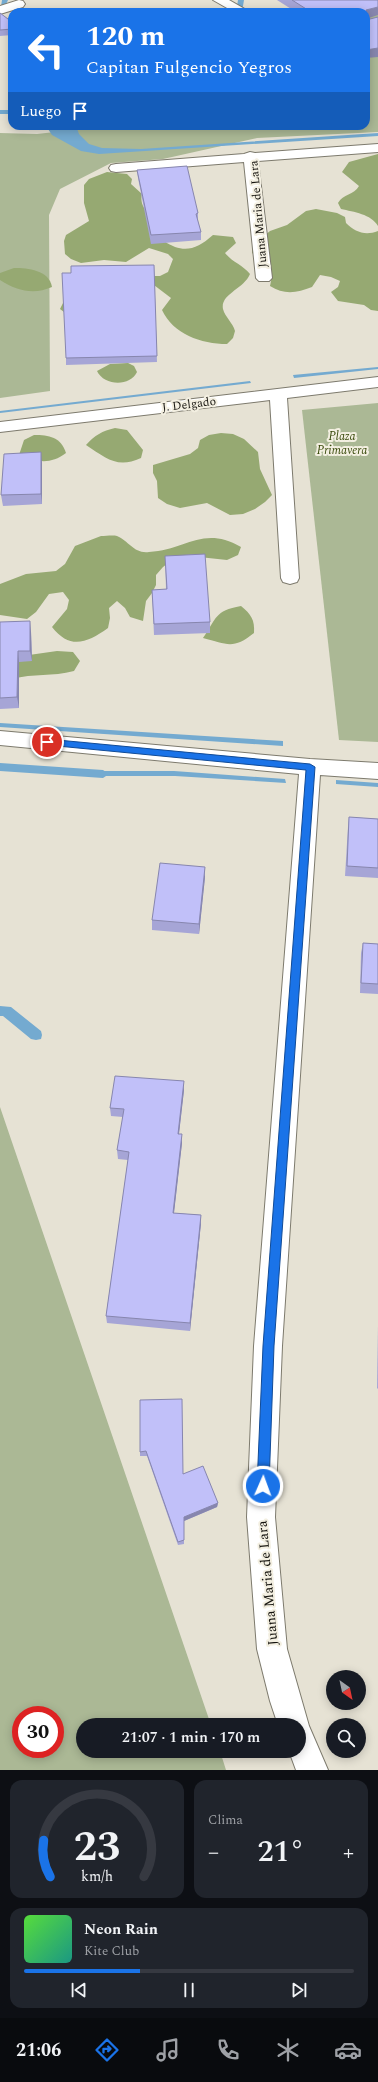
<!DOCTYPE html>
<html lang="es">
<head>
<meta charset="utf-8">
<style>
  :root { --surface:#171b24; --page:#20242c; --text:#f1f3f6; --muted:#9ea1a6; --line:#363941; --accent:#1a73e8 }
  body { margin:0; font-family:Spectral,serif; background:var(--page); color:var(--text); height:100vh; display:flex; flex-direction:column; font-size:15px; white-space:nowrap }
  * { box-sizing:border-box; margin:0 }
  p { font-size:13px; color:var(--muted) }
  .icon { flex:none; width:22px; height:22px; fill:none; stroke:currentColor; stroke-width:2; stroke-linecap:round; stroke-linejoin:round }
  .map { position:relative; height:1770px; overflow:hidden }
  .panel { display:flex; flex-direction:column; gap:10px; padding:10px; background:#0d0f14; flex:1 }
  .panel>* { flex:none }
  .top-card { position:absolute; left:8px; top:8px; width:362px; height:122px; border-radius:12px; box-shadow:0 2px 10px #0003; background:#1a73e8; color:#fff; overflow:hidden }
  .needle { width:26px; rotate:147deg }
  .fabs { position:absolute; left:326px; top:1670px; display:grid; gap:8px }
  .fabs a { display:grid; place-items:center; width:40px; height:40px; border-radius:50%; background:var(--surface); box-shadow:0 2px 10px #0003; font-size:20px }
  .speed { position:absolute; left:12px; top:1706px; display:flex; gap:8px; font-size:20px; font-weight:700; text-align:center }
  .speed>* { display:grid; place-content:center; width:52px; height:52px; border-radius:50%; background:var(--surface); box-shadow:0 2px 10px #0003; line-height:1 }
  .speed .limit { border:6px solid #d22; background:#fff; color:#111 }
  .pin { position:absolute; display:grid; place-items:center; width:34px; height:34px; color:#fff; margin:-17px; border:2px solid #fff; border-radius:50%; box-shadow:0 1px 4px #0007 }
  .me { position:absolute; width:44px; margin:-22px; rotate:2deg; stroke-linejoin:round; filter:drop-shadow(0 0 3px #0008) }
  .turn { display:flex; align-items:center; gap:14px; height:84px; padding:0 12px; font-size:18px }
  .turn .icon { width:52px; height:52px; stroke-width:2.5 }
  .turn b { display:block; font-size:28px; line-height:34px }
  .then { display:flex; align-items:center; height:38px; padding:0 12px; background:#0003; gap:8px; font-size:15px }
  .big { font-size:30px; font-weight:600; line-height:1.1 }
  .panel .card { flex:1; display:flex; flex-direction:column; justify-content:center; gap:6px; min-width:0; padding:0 14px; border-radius:12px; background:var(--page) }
  .panel .dial { align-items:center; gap:0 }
  .dial svg { height:104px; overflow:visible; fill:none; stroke:var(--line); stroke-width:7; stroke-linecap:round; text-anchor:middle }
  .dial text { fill:var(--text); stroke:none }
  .song { display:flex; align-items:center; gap:12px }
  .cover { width:48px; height:48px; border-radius:6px; background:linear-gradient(135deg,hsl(110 70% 55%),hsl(170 70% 35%)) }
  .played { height:4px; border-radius:2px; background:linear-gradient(90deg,var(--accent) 35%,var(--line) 35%) }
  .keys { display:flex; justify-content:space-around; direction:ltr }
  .heat { display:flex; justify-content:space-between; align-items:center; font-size:22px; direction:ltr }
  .panel .tiles { flex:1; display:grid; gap:10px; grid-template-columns:1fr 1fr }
  .card:last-child { grid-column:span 2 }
  .trip { position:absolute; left:76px; top:1718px; width:230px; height:40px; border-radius:20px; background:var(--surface); box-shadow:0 2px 10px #0003; font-weight:600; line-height:40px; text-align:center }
  .menu { display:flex; height:64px; justify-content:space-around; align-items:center; background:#090b0e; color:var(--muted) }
  .menu .icon { width:28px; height:28px }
  .menu .selected { color:var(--accent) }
  .menu b { font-size:18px; color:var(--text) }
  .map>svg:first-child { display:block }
  .green { fill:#abb895; fill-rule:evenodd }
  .forest { fill:#96a972 }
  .water { fill:#74aad0 }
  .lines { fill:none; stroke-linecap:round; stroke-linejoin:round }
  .stream { fill:#74aad0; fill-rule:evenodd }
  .minor-casing { stroke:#7d7a6d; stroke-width:2 }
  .minor { fill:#fff; fill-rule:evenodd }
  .wall { fill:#a6a5d6 }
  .shaded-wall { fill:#8786ae }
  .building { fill:#c1c0f9; stroke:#8786ae }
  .route { fill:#1a73e8; stroke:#114b97 }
  .labels { text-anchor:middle; stroke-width:4; stroke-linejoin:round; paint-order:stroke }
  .far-street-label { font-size:12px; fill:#171510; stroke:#f3efe1 }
  .far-park-label { font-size:12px; font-style:italic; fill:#38490a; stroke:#f3efe1 }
  .street-label { font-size:14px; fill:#171510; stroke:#f3efe1 }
</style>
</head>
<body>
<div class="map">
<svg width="378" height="1770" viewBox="0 0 378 1770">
  <rect width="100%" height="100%" fill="#e6e2d4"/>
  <g class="green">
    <polygon points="378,8 378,132 257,138 163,159 111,163 60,189 49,215 50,391 0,398 0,133 37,134 108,126 366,126 366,13"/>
    <polygon points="378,403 378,742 339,740 302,410"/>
    <path d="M0,1107l211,618h-128v26h137l6,19h-226zM21,1715h34v34h-34z"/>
  </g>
  <g class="forest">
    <path d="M378,154v72c-7,-12 -24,-14 -37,-17l-3,-6c5,-9 16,-8 21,-17l-17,-14 7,-10z"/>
    <path d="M107,172l20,2 5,5 -1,5 11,10c-4,16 13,22 20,34 1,3 1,9 2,13 19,13 32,9 49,-6l20,2 3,6 -11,10c7,9 18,12 25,21 -6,15 -30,20 -27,35 2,8 10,14 12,22l-2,7 -6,6c-26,0 -54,-10 -65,-34l9,-12 -21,-16 -82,33 -8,-6 3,-6 19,-9 65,-18h13l8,-4 5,-13 -5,-5 -19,-6 -23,14 -22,-2 -23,3 -10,-4 -6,-5 -1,-13 2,-6 23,-14 -5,-18v-18l5,-6z"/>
    <path d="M316,209l21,4 8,4 1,6c9,9 19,13 32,8v80l-7,-1 -7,-5 -26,-4 -7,-9 7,-5 2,-6 -9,-4 -11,-2 -8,12c-15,6 -28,8 -42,-1 5,-21 -3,-21 -18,-33v-7l18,-15 17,-6 19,-14z"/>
    <path d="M14,268c14,0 35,2 38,19 -18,8 -35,4 -52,-7v-7z"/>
    <path d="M128,363l6,3 3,6c-7,15 -33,14 -40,-1l13,-7z"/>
    <path d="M115,428l12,2 16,20 -2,8c-24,11 -35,0 -55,-13 9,-10 16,-14 29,-17z"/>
    <polygon points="221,433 233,434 244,439 258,452 260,469 272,495 265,502 255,509 243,514 230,515 207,503 180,508 167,504 158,498 157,481 153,473 153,465 190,454 198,448 200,440 209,435"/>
    <path d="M34,435c15,0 27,2 32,18 -16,12 -29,9 -47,2l5,-15z"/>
    <path d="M101,536c5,0 12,-1 16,0 12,5 17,18 32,16 37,-2 54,-27 92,-5l-3,8 -11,5 -28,-3 -27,3 -9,7 -7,8v10l-4,8 -6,8 -3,20 -13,-4 -5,-9 -8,-7 -8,7 1,10 -2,10c-21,15 -38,22 -56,-1l15,-18 2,-9 -6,-8 -14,2 -13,18 -9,7 -27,-4v-31l26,-10 30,-3 9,-7 10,-18z"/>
    <path d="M241,606c10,8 14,14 13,27 -21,17 -27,11 -51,5 14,-20 11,-27 38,-32z"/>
    <path d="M57,651l16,1 7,9 -6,10c-22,6 -40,2 -62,8l3,-22z"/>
  </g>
  <g class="water">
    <polygon points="46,126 76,126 79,134 89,144 102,148 141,149 378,133 378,136 99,154 81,151 52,135"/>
    <polygon points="378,367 378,369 294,378 293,375"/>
    <polygon points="250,381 251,383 0,413 0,411"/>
    <polygon points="0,723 283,741 283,746 0,727"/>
    <polygon points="88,771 174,771 285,779 286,783 175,776 86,776"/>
    <polygon points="336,780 378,783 378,787 336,784"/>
  </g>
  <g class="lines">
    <g class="stream">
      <polygon points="2,0 8,0 3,11 0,13"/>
      <polygon points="238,0 244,0 242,12 236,12"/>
      <rect x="0" y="110" width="12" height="4"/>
      <polygon points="0,763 103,770 109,774 103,778 0,771"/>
      <polygon points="0,1006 11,1007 41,1031 42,1035 41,1039 36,1040 31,1039 3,1016 0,1016"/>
    </g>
    <defs>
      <g id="minor">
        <polygon points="19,0 23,1 25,4 23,7 0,14 0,6"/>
        <polygon points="213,0 229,0 250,12 234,12"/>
        <polygon points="378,144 378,152 258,161 272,278 269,281 259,281 256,278 244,162 116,172 111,171 109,168 111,165 116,164 244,154 250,152 255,153"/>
        <polygon points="378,377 378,387 287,398 299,578 297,582 290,584 283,582 281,578 270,400 0,432 0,422"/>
        <polygon points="0,731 310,759 378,763 378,779 320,775 282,1346 275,1517 287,1649 309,1726 328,1770 296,1770 289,1751 299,1751 299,1725 278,1725 270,1701 257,1649 247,1517 254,1346 299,774 0,745"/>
      </g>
    </defs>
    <use href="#minor" class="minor-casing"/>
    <use href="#minor" class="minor"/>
  </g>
  <g class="wall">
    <polygon points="277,0 378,0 366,12 296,12"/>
    <polygon points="0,13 12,22 12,35 0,36"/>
    <polygon points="137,170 198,213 198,222 201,232 201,240 151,244 138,178"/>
    <polygon points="154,265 157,362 66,365 66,358 71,273"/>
    <polygon points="42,463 42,504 3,506 1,495"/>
    <polygon points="165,556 210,622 210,633 154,635 152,590 166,589"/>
    <polygon points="0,622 31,632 32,661 19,662 19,708 0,709"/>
    <polygon points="349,817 378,819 378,878 345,876 348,827"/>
    <polygon points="205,877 199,934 152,930 152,920"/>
    <polygon points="363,943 378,944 378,994 360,993 361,953"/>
    <polygon points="184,1090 179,1134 182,1143 174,1213 201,1215 201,1223 190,1331 107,1323 106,1316 128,1160 118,1159 117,1150 123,1117 111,1116 110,1108"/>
    <polygon points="378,1326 378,1389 377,1388"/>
    <polygon points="140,1400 183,1474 218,1503 217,1507 184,1521 184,1544 178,1545 147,1456 140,1456"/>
  </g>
  <g class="shaded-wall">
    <polygon points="378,7 378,15 366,19 366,10"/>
    <polygon points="378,48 378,57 366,58 366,50"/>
    <polygon points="41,452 42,463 42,504 41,494"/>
    <polygon points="30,621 31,632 32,661 30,651"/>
    <polygon points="18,651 19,662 19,708 17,697"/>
    <polygon points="205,867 205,877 199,934 199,924"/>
    <polygon points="184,1081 184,1090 178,1142 178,1134"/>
    <polygon points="182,1134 182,1143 173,1221 173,1213"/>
    <polygon points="201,1215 201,1223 190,1331 190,1323"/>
    <polygon points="218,1503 217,1507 184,1521 184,1517"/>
  </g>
  <g class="building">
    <polygon points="292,0 378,0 378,7 366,10 366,12 311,12"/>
    <polygon points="0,13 12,22 12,29 0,30"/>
    <polygon points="378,17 378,48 366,50 366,20"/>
    <polygon points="187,166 198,213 196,214 201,232 151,235 137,170"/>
    <polygon points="154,265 157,356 66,358 62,273 71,273 71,266"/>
    <polygon points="41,452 41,494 1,495 4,454"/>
    <polygon points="205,554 210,622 154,624 152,590 167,589 165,556"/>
    <polygon points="30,621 30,651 18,651 17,697 0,698 0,622"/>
    <polygon points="349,817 378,819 378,868 347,866"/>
    <polygon points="160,863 205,867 199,924 152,920"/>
    <polygon points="363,943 378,944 378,984 361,983"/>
    <polygon points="115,1076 184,1081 178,1134 182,1134 173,1213 201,1215 190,1323 106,1316 129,1152 117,1150 124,1109 110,1108"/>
    <polygon points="182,1399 183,1474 203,1466 218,1503 184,1517 184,1540 178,1542 146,1451 140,1452 140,1400"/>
  </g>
  <polygon class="route" points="47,739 310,764 315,767 274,1346 269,1486 267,1490 263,1492 258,1490 257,1486 263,1346 306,770 47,745 42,742"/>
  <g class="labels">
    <g class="far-street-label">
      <text transform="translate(258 214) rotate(-95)" y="4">Juana Maria de Lara</text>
      <text transform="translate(189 404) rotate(-7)" y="4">J. Delgado</text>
    </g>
    <g class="far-park-label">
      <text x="342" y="440">Plaza<tspan x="342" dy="14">Primavera</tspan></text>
    </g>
    <g class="street-label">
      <text transform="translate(267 1583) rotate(-95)" y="5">Juana Maria de Lara</text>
    </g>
  </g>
</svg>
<div class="fabs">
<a><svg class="needle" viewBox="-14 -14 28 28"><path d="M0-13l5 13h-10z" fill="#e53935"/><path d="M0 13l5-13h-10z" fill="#9ea1a6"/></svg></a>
<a><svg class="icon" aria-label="search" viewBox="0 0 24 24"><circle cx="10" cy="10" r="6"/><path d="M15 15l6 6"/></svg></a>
</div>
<div class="speed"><div class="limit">30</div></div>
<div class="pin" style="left:47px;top:742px;background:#d93025"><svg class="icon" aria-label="arrive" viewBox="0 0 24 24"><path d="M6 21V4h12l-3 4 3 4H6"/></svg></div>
<svg class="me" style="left:263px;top:1486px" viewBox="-20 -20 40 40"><circle r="17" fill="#1a73e8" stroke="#fff" stroke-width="3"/><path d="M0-11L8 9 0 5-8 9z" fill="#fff"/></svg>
<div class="trip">21:07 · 1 min · 170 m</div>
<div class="top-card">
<div class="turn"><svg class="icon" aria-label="left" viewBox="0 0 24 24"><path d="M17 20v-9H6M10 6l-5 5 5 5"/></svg><div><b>120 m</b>Capitan Fulgencio Yegros</div></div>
<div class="then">Luego<svg class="icon" aria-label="arrive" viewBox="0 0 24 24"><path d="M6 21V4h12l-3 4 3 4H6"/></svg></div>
</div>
</div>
<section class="panel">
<div class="tiles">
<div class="card dial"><svg viewBox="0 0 100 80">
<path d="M14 69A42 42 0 1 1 86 69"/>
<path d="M14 69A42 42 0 0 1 9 41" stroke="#1a73e8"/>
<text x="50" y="56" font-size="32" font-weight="700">23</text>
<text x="50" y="72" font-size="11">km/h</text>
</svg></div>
<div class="card"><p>Clima</p>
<div class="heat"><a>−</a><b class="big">21°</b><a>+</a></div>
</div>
<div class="card">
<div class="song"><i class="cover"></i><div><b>Neon Rain</b><p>Kite Club</p></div></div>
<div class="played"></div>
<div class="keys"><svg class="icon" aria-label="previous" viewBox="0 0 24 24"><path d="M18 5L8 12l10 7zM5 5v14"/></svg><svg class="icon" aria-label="pause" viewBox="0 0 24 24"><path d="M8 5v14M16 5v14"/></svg><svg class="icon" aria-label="next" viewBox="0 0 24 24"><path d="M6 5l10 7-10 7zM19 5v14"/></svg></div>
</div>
</div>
</section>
<nav class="menu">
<b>21:06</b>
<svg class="icon selected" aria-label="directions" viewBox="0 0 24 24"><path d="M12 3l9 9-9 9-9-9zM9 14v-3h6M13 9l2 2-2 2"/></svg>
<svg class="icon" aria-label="music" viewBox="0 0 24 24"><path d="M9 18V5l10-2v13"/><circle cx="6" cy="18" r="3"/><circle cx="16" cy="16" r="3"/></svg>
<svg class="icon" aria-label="phone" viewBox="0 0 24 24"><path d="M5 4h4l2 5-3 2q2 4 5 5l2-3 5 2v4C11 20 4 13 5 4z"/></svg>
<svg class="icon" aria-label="climate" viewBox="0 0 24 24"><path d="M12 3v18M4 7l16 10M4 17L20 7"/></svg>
<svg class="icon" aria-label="car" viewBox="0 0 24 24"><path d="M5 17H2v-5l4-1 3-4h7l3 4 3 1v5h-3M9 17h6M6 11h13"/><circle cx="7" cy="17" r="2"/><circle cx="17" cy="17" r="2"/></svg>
</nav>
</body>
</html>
